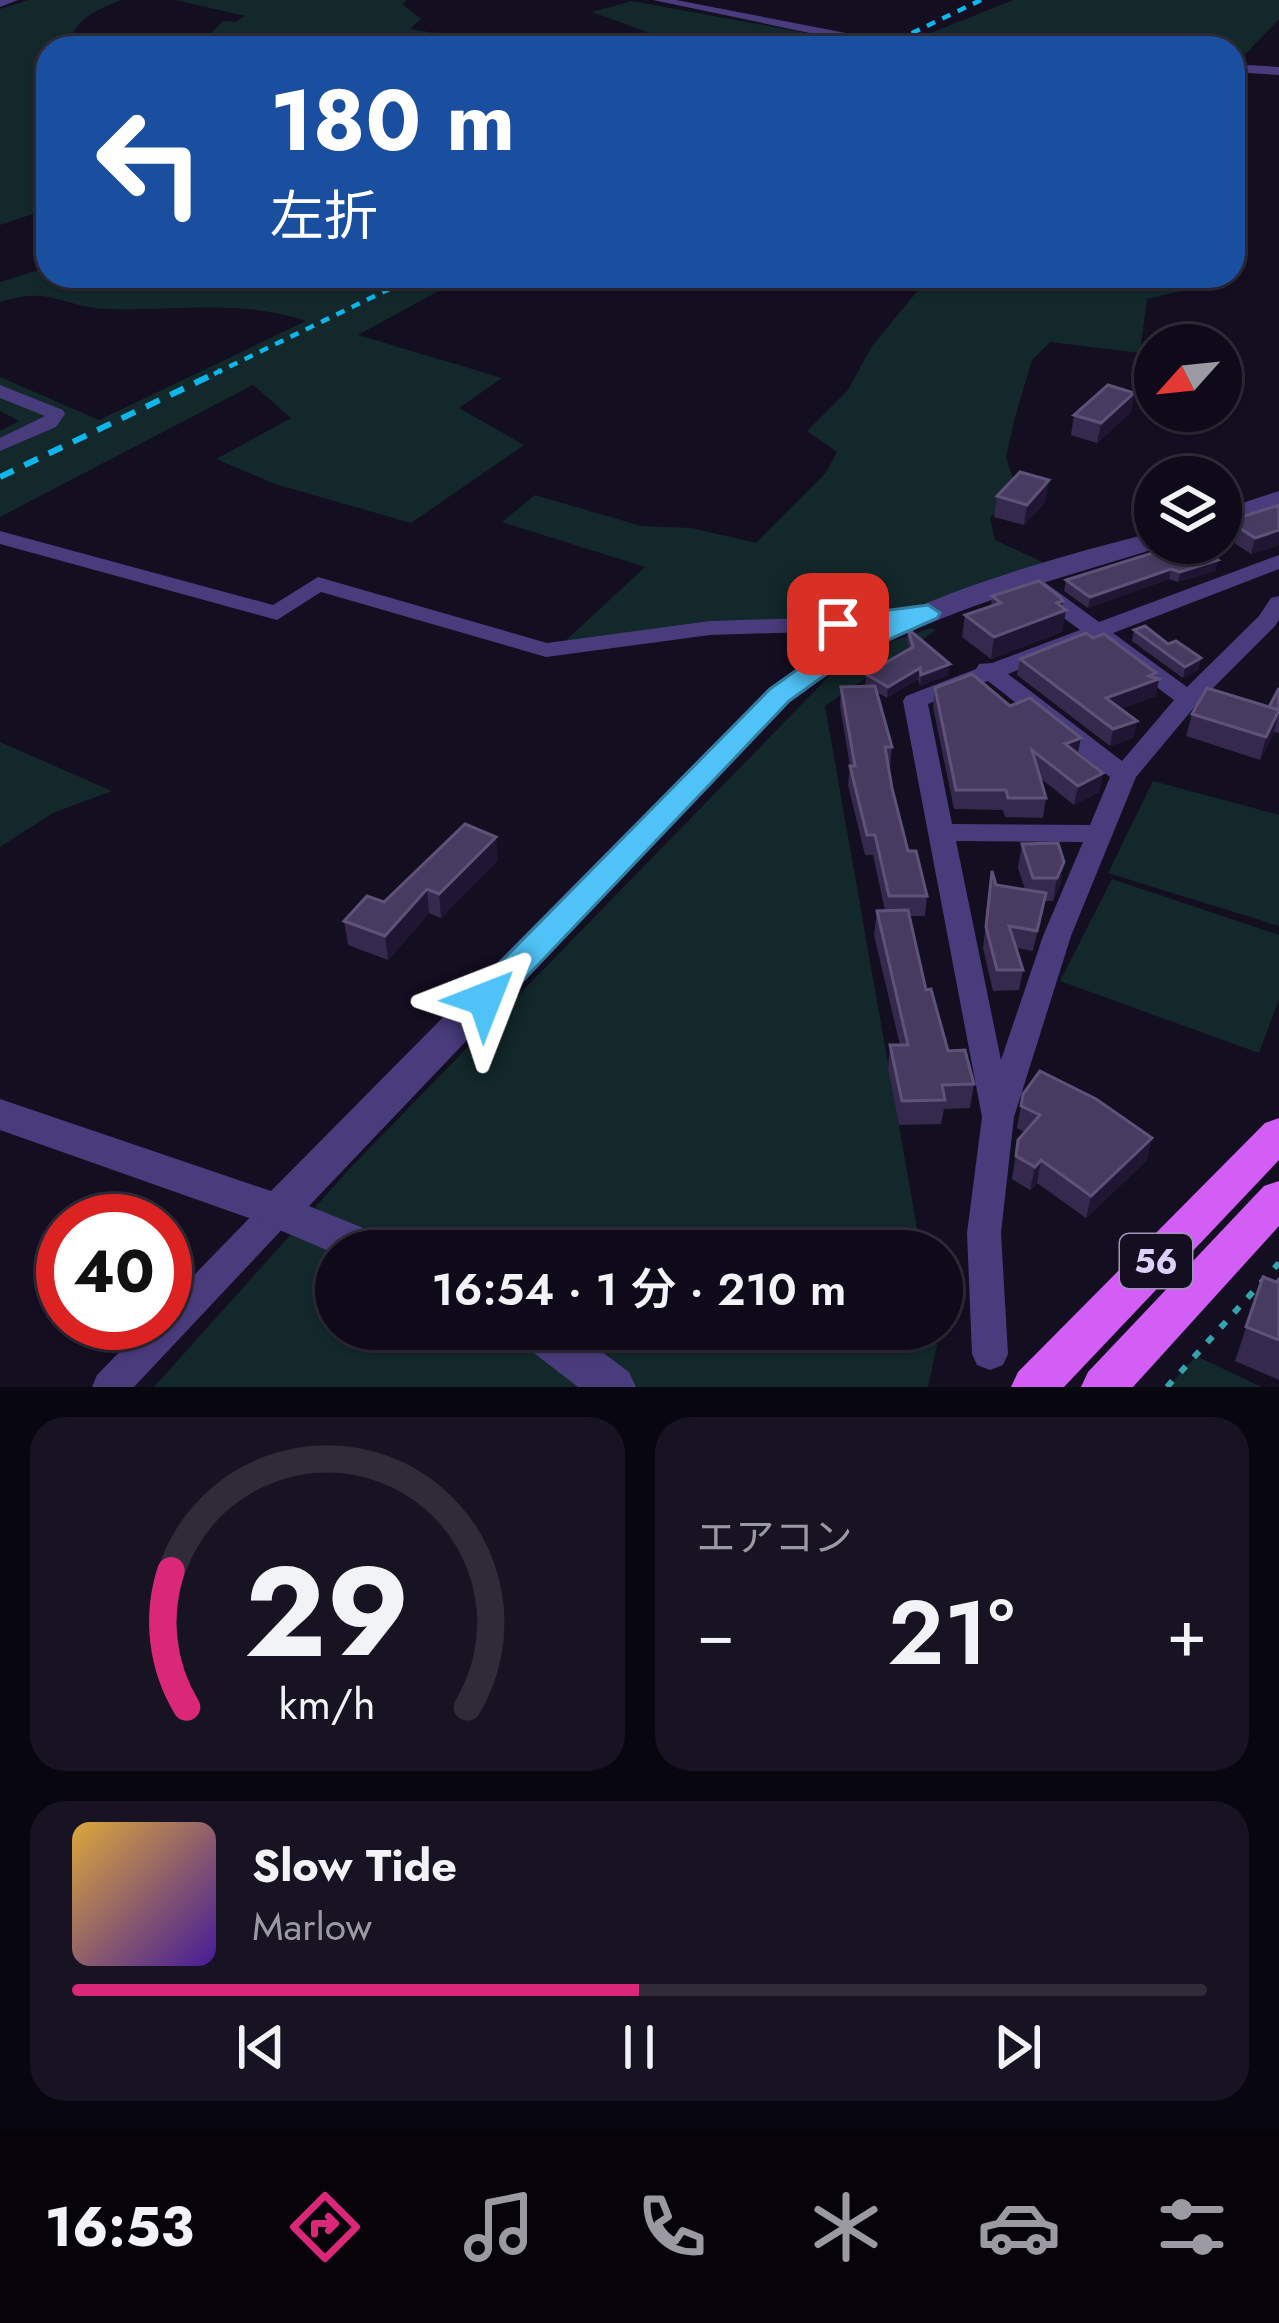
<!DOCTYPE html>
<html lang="ja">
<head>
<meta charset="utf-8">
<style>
  :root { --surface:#0f0a19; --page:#181322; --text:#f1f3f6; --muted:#9b9aa2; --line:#2f2b38; --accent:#db2777 }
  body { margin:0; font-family:Jost,"Noto Sans JP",sans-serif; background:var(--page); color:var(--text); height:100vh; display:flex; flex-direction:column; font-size:45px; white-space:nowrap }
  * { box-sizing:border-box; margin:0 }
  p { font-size:39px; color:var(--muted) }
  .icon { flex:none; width:66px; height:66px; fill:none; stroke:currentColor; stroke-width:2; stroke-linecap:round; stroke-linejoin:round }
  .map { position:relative; height:1387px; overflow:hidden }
  .sheet { display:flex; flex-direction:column; gap:30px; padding:30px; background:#08060e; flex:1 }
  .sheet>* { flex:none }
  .banner { position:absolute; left:36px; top:36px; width:1209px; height:252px; border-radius:36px; box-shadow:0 3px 9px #0004,0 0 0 3px var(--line); background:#1a4fa0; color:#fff; overflow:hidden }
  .needle { width:78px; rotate:243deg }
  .tools { position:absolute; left:1134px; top:324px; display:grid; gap:24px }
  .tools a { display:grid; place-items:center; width:108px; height:108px; border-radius:50%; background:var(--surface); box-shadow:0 3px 9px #0004,0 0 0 3px var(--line); font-size:60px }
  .speed { position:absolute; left:36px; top:1194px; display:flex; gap:24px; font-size:60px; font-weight:700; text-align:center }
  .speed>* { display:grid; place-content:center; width:156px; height:156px; border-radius:50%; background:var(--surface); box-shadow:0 3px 9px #0004,0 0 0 3px var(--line); line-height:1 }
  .speed .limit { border:18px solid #d22; background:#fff; color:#111 }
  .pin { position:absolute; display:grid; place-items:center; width:102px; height:102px; color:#fff; margin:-51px; border-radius:24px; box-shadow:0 6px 18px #0006 }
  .me { position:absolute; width:132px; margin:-66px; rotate:45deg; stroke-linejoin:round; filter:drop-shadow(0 0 9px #0008) }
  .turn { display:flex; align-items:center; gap:42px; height:252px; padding:0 36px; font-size:54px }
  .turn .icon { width:156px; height:156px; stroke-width:2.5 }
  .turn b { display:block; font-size:84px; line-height:102px }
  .big { font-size:90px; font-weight:600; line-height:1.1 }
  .sheet .tile { flex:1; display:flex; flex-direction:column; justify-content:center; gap:18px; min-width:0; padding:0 42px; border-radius:36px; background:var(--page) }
  .sheet .dial { align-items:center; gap:0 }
  .dial svg { height:312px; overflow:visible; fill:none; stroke:var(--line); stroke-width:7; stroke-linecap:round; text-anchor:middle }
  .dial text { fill:var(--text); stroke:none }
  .song { display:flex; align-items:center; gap:36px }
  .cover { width:144px; height:144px; border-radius:18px; background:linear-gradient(135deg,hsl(40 70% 55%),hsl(260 70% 35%)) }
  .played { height:12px; border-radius:6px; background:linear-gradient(90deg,var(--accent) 50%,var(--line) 50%) }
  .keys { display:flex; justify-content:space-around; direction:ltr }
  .heat { display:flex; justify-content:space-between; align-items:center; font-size:66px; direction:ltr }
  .sheet .tiles { flex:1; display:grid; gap:30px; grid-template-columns:1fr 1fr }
  .tile:last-child { grid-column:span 2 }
  .trip { position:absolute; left:315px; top:1230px; width:648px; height:120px; border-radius:60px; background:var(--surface); box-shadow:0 3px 9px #0004,0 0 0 3px var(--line); font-weight:600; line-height:120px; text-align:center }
  .menu { display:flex; height:192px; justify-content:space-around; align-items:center; background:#06040a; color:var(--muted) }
  .menu .icon { width:84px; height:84px }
  .menu .active { color:var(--accent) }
  .menu b { font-size:54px; color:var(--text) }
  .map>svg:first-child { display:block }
  .green { fill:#12282a }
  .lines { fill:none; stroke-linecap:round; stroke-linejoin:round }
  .path { stroke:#35a3ac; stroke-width:6; stroke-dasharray:8 12; stroke-linecap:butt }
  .minor { fill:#483c7d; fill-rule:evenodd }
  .tertiary { fill:#483c7d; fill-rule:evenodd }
  .primary { fill:#d25ef6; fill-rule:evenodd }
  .rail-far1 { stroke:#0eb6eb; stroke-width:4.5; stroke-dasharray:9 8; stroke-linecap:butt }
  .rail { stroke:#0eb6eb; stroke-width:6; stroke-dasharray:15 12; stroke-linecap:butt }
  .wall { fill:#35294d }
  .shaded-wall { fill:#201634 }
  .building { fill:#473b60; stroke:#5e5278; stroke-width:3 }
  .route { fill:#4fc3f7; stroke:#337fa1; stroke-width:3 }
  .labels { text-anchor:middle; stroke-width:12; stroke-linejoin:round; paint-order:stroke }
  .shield { fill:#140e21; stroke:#a096ba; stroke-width:3 }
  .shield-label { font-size:33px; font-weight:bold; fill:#dcd1fc }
</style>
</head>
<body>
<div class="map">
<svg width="1279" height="1387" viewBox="0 0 1279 1387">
  <rect width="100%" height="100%" fill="#140e21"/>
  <g class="green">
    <path d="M28,0h93c-22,9 -45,18 -52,43l68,5h-89v161l-48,16v-216z"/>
    <polygon points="176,0 407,0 402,4 421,19 410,29 478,40 464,48 197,48 223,21 235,22 245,16"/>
    <polygon points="1013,0 1279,0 1279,19 1233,67 1233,48 642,48 659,41 658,36 592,12 632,1 824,36 859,47 896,47"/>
    <path d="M48,267v9h418l-108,59 144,43 -43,30 65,37 -113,78 -136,-39 -59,-25 75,-41 -38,-33 -253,132v-86l19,-10 -19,-10v-34l99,43 207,-99c-68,-22 -127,-10 -196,-12 -49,-1 -56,-24 -110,-7v-20z"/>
    <polygon points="925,276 1196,276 1191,289 1147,299 1140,353 1050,342 1032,360 1015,417 1006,457 1016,488 990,518 995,540 1051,566 926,606 833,618 699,623 562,644 645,567 502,522 535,495 641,526 692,528 756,543 825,474 837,452 807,431 848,390 872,346 928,278"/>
    <polygon points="930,628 936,630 825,706 921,1251 336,1251 336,1329 934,1329 937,1345 928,1387 154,1387 352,1166 839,666 876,647"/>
    <polygon points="0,742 112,791 53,813 0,847"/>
    <polygon points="1153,781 1279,815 1279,926 1108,873"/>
    <polygon points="1112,879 1279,935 1279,999 1259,1053 1060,981"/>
    <polygon points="1196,1356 1262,1387 1168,1387"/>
  </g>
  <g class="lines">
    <polyline class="path" points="1167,1387 1279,1263"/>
    <g class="minor">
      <polygon points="653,0 676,0 851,34 879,48 863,48 848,41"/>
      <polygon points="1233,64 1279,67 1279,75 1233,72"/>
      <polygon points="0,385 63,410 65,414 56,427 0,451 0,438 45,416 0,398"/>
      <polygon points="0,531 273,605 318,577 547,643 710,621 838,617 926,606 937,613 926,620 838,631 710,635 546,657 321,592 277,620 0,544"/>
      <path d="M1279,555v14l-166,64 74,54 72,-71 12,-18 8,-2v24l-4,6 -78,78 -61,73 -65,159 -57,181 -13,116 7,121 -5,11 -13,5 -13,-5 -5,-11 -5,-121 15,-116 -79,-416 3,-5 70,-27 3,-5 13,-1 88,-33 -53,-39 -3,-5 3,-5h16l56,41zM1094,640l80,60 -52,61 -114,-87zM988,681l122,96 -20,48 -138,-1 -24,-120zM956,841l127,1 -40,94 -42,124z"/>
      <polygon points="278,1197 290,1201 295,1211 290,1221 134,1387 92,1387 97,1375 148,1323 165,1323 165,1305 266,1201"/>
    </g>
    <g class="tertiary">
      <polygon points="0,0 18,0 0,7"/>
      <polygon points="1279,491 1279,508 1221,527 1221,510"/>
      <path d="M1155,532v11l9,3c-131,41 -262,72 -374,155l-481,505 79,32 6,13 -58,3 -73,-31 -263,-93v-31l271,92 497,-502c113,-82 252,-123 387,-157z"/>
      <polygon points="515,1329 571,1329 629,1372 636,1387 578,1387 521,1343"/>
    </g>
    <g class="primary">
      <polygon points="1279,1118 1279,1160 1064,1387 1011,1387 1018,1372 1265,1123"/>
      <polygon points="1279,1181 1279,1226 1133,1387 1081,1387 1088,1372 1264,1186"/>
    </g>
    <g class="rail-far1">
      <polyline points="881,48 981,0"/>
      <polyline points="214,374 416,276"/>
    </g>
    <polyline class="rail" points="0,477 220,371"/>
  </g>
  <g class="wall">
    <polygon points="1221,366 1239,369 1232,398 1221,396"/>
    <polygon points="1134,393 1131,412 1097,443 1071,435 1074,415"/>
    <polygon points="997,496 1046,501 1024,525 994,517"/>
    <polygon points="1279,505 1279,545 1251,554 1225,537 1229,521"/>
    <polygon points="1218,560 1215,571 1178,582 1169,579 1088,608 1064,591 1066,580"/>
    <polygon points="992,596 1063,601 1062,607 1066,610 1062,632 991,659 962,637 965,615 991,606"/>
    <polygon points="908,629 948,675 920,686 918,679 887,698 877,692 892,747 890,766 888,767 892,788 908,851 927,896 925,916 909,916 926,990 948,1051 974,1084 970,1108 944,1109 941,1124 899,1125 888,1069 890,1045 900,1045 874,935 877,911 885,911 873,855 865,855 848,785 850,766 840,706 841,687 868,687 865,685 866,674 909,649 907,640"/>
    <polygon points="1134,630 1201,658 1198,670 1183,678 1132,641"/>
    <polygon points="1020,659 1155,678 1156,696 1120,709 1137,721 1133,738 1110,746 1017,675"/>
    <polygon points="935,688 1010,706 1103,773 1099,792 1074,805 1040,778 1046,798 1043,818 1005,817 1003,810 954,809 933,707"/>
    <polygon points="1279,688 1279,733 1274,732 1260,760 1186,736 1192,714 1269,707"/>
    <polygon points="1022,844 1064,862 1060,885 1053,901 1044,901 1033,951 1016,948 1023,970 1019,990 993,991 983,948 992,871 996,885 1025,889 1018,868"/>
    <polygon points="498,860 441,918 429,913 388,960 348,945 344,921 384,902"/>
    <polygon points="1023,1094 1147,1160 1086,1218 1037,1183 1030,1190 1012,1179 1018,1140 1024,1132 1017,1128"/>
    <polygon points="1263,1277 1276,1282 1279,1279 1279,1380 1235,1361"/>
  </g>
  <g class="shaded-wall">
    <polygon points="1134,393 1131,412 1097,443 1101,423"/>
    <polygon points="1049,480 1046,501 1024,525 1027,505"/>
    <polygon points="1279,530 1279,545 1251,554 1255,538"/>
    <polygon points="1218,560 1215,571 1178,582 1180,572"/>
    <polygon points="1171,569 1169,579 1088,608 1090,597"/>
    <polygon points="1063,601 1062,612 1066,610 1062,632 991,659 994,637"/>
    <polygon points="1201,658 1198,670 1183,678 1185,667"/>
    <polygon points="950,664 948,675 920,686 921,675"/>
    <polygon points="920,668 918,679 887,698 888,687"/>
    <polygon points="1156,673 1154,681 1159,679 1156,696 1103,715 1106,698"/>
    <polygon points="1279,710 1274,732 1260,760 1266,737"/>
    <polygon points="1137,721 1133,738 1110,746 1113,729"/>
    <polygon points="1081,738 1077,757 1065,744"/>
    <polygon points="1103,773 1099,792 1074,805 1078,786"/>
    <polygon points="496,837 498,860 441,918 439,894"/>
    <polygon points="1064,862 1060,885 1053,901 1057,878"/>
    <polygon points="427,889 429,913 388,960 385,936"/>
    <polygon points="1152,1138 1147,1160 1086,1218 1091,1196"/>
    <polygon points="1041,1160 1037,1183 1030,1190 1035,1167"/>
  </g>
  <g class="building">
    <polygon points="1221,366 1239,369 1234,388 1221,386"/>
    <polygon points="1108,385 1134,393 1101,423 1074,415"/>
    <polygon points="1020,472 1049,480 1027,505 997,496"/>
    <polygon points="1279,505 1279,530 1255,538 1229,521"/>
    <polygon points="1193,544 1218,560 1180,572 1171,569 1090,597 1066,580 1178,545"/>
    <polygon points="1039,581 1060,597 1063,601 1057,603 1066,610 994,637 965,615 1001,603 992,596"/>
    <polygon points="1145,626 1168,644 1176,641 1201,658 1185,667 1134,630"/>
    <polygon points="908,629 950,664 921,675 920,668 888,687 866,674 913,647"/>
    <polygon points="1086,633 1093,638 1104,634 1156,673 1149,676 1159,679 1106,698 1137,721 1113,729 1020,659"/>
    <polygon points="972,674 1010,706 1030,698 1081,738 1065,744 1103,773 1078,786 1032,750 1046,798 1008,798 1006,790 956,790 935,688"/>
    <polygon points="875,686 892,747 885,747 892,788 908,851 916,851 927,896 889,896 875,835 867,835 850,766 855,766 841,687"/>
    <polygon points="1207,688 1279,710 1266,737 1192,714"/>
    <polygon points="1279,688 1279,710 1269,707"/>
    <polygon points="465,824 496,837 439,894 427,889 385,936 344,921 367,896 384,902"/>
    <polygon points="1058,843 1064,862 1057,878 1033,878 1022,844"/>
    <polygon points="992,871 996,885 1046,893 1037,931 1009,926 1023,970 997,970 986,927"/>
    <polygon points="908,910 926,990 931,989 948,1051 965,1050 974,1084 942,1085 945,1100 902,1101 890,1045 908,1045 877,911"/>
    <polygon points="1040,1071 1096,1099 1152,1138 1091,1196 1041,1160 1035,1167 1016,1156 1018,1140 1040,1115 1021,1106 1023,1094"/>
    <polygon points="1263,1277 1276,1282 1279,1279 1279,1340 1246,1327"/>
  </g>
  <polygon class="route" points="928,605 940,613 937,618 851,656 789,701 497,1008 473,1008 468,999 473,990 770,689 832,645 873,627 829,629 825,624 829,618"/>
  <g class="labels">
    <rect class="shield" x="1120" y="1234" width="72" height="54" rx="9"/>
    <g class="shield-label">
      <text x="1156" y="1273">56</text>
    </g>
  </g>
</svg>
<div class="tools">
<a><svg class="needle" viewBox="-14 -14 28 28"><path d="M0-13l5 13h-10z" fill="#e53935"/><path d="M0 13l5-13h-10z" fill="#9b9aa2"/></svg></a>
<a><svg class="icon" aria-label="layers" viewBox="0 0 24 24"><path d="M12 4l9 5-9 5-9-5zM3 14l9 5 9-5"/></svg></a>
</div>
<div class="speed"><div class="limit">40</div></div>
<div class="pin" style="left:838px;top:624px;background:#d93025"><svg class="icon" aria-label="arrive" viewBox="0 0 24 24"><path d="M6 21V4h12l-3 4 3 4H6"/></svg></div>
<svg class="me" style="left:485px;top:999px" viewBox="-20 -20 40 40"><path d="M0-17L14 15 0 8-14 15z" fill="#4fc3f7" stroke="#fff" stroke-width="4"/></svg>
<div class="trip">16:54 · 1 分 · 210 m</div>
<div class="banner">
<div class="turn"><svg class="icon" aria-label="left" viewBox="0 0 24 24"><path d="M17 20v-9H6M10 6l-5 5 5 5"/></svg><div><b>180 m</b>左折</div></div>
</div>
</div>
<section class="sheet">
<div class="tiles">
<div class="tile dial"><svg viewBox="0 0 100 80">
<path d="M14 69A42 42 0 1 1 86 69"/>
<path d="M14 69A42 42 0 0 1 10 34" stroke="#db2777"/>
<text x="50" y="56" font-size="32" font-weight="700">29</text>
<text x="50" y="72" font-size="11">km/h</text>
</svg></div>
<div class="tile"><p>エアコン</p>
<div class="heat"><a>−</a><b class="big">21°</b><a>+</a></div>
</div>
<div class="tile">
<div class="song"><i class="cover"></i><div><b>Slow Tide</b><p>Marlow</p></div></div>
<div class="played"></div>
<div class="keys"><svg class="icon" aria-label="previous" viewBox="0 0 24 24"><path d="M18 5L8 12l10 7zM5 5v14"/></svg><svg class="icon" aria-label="pause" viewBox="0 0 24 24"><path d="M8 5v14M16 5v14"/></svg><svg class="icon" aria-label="next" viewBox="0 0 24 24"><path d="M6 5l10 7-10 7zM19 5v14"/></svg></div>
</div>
</div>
</section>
<nav class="menu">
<b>16:53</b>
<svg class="icon active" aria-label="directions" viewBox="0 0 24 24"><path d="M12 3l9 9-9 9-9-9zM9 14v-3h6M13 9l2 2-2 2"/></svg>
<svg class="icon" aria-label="music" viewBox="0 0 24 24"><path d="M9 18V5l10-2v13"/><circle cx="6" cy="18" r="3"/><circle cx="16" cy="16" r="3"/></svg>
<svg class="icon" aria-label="phone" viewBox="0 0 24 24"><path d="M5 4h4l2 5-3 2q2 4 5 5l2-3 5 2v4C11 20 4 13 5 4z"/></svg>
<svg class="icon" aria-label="climate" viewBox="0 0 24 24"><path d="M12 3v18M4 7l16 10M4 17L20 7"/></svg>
<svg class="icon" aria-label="car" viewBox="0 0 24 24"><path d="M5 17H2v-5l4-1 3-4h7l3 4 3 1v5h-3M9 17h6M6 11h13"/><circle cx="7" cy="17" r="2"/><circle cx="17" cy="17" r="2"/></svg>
<svg class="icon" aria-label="filters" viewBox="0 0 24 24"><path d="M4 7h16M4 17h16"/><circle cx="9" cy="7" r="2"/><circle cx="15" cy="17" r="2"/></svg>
</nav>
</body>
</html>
